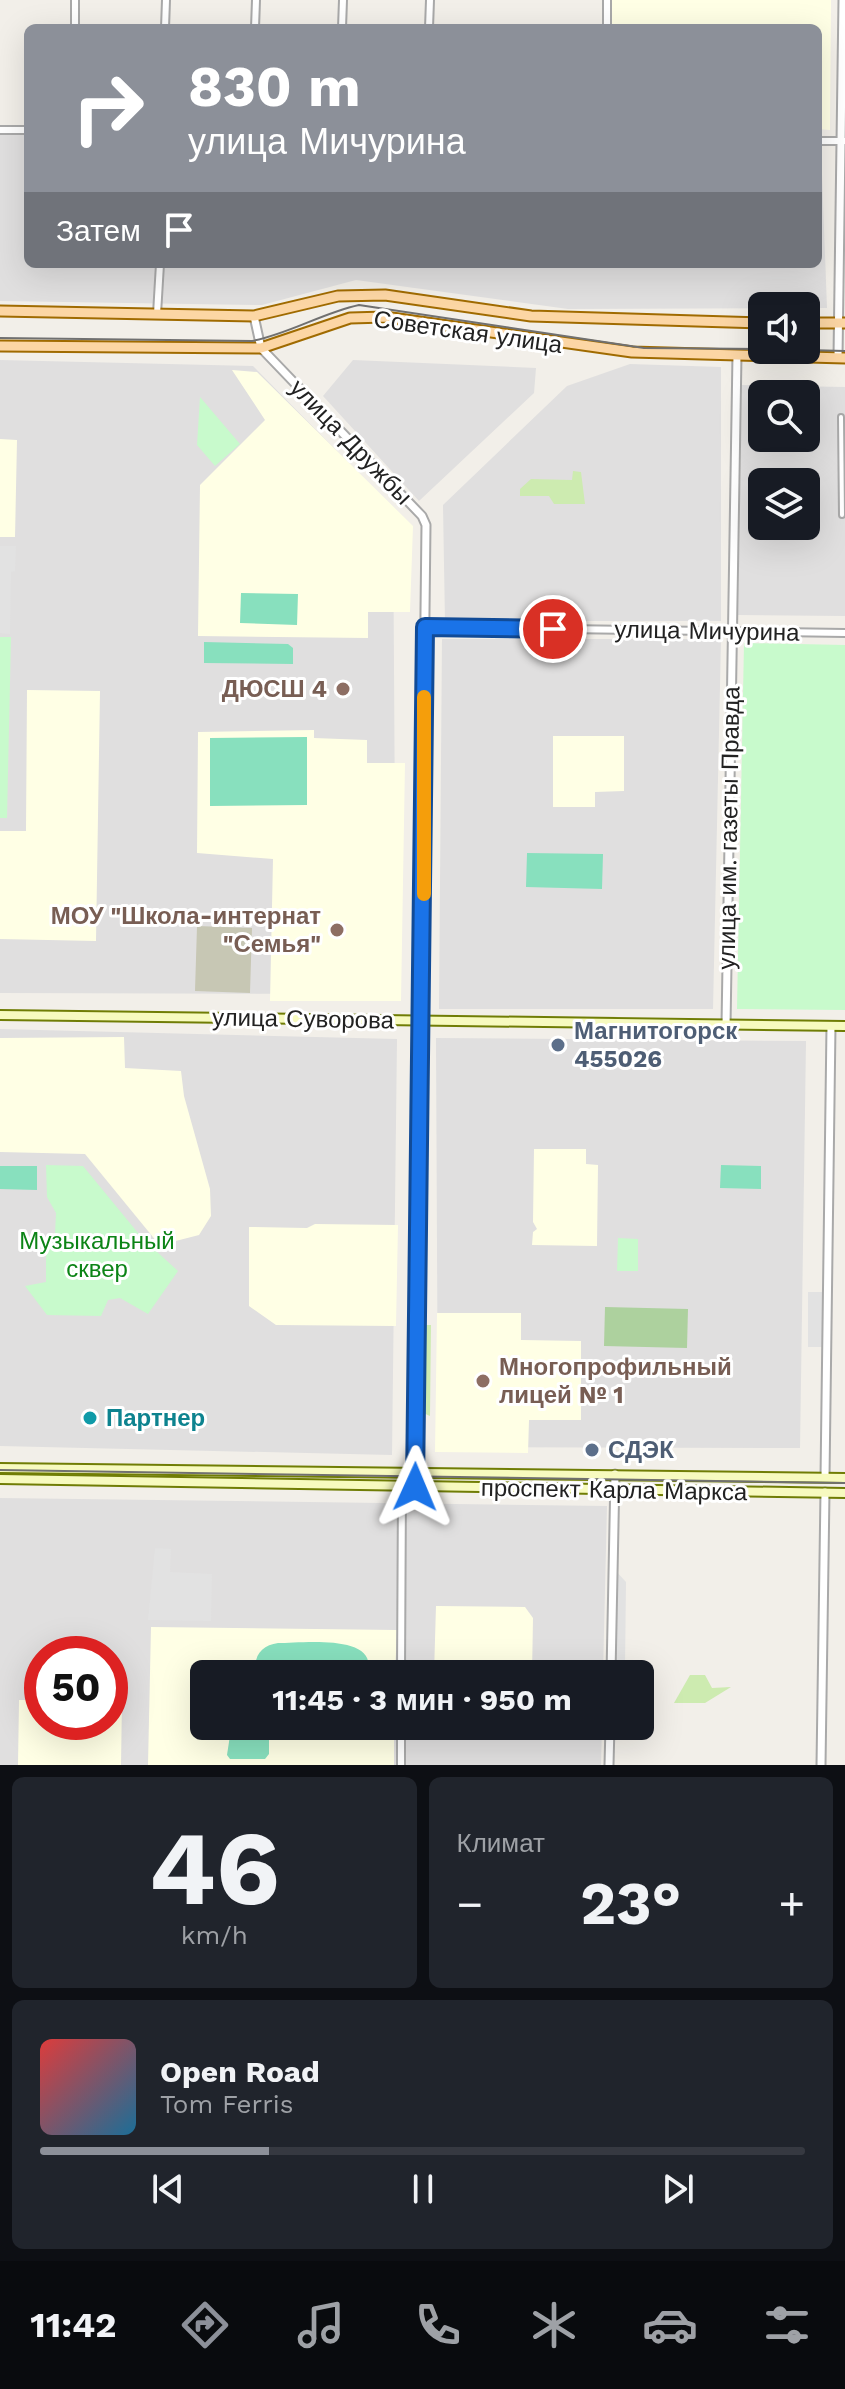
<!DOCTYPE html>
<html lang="ru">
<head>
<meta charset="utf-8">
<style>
  :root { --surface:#171b24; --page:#20242c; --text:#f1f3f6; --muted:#9ea1a6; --line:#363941; --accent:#8c9099 }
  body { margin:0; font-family:"Work Sans",sans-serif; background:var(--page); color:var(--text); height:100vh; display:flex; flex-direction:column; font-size:30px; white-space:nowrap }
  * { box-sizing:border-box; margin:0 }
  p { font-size:26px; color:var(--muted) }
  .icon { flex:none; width:44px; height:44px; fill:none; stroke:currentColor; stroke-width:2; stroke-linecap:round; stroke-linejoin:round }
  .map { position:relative; height:1765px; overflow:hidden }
  .details { display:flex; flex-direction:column; gap:12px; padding:12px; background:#0d0f14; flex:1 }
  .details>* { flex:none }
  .hud { position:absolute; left:24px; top:24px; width:798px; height:244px; border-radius:12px; box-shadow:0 8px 32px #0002; background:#8c9099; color:#fff; overflow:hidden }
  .tools { position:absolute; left:748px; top:292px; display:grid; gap:16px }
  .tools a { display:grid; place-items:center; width:72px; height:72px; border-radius:12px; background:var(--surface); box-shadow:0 8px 32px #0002; font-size:40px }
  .speed { position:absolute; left:24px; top:1636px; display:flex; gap:16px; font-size:40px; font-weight:700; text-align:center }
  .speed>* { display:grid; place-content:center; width:104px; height:104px; border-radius:50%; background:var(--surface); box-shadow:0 8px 32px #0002; line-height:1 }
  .speed .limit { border:12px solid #d22; background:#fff; color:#111 }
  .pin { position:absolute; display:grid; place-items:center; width:68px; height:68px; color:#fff; margin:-34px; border:4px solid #fff; border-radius:50%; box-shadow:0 2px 8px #0007 }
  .me { position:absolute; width:88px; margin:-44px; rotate:1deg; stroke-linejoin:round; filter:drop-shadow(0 0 6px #0008) }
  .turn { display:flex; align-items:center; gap:28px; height:168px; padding:0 32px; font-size:36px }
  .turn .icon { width:104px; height:104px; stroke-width:2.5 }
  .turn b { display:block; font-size:56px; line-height:68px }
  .then { display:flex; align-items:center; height:76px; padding:0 32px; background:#0003; gap:16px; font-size:30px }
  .big { font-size:60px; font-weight:700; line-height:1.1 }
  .details .tile { flex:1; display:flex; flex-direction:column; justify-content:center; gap:12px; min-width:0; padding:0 28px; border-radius:12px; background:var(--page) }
  .details .dial { align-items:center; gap:0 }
  .dial b { font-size:104px; line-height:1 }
  .song { display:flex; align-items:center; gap:24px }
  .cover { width:96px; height:96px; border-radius:12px; background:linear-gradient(135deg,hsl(0 70% 55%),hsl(200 70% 35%)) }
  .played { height:8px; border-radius:4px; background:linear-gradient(90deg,var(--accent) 30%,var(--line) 30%) }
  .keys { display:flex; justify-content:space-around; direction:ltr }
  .heat { display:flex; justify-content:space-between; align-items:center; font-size:44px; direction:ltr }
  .details .tiles { flex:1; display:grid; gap:12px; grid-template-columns:1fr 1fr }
  .tile:last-child { grid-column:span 2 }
  .trip { position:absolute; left:190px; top:1660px; width:464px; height:80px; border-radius:12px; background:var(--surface); box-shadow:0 8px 32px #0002; font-weight:700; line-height:80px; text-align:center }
  .tab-bar { display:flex; height:128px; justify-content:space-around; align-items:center; background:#090b0e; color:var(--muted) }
  .tab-bar .icon { width:56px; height:56px }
  .tab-bar .current { color:var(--accent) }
  .tab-bar b { font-size:36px; color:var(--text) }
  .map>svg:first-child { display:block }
  .residential { fill:#e0dfdf; fill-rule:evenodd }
  .education { fill:#ffffe5 }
  .construction { fill:#c7c7b4 }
  .grass { fill:#cdebb0 }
  .forest { fill:#add19e }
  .park { fill:#c8facc }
  .pitch { fill:#88e0be }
  .parking { fill:#e2e2e2 }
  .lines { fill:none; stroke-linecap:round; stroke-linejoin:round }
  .pedestrian-casing { stroke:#a9a9a9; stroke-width:8 }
  .minor-casing { stroke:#a9a9a9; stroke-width:10 }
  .tertiary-casing { stroke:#a9a9a9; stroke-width:11 }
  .secondary-casing { stroke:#707d05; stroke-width:12 }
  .primary-casing { stroke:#a06b00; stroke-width:13 }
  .pedestrian { stroke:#fff; stroke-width:4 }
  .minor { stroke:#fff; stroke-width:6 }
  .tertiary { stroke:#fff; stroke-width:7 }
  .secondary { stroke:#f7fabf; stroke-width:8 }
  .primary { stroke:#fcd6a4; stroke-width:9 }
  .tram { stroke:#707070; stroke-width:2 }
  .route-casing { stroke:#114b97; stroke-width:20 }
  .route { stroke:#1a73e8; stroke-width:14 }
  .slow { stroke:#f59e0b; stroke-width:14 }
  .education-dot { fill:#8d6e63; stroke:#fff; stroke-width:3 }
  .service-dot { fill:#5c6f8a; stroke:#fff; stroke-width:3 }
  .culture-dot { fill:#0f9aa8; stroke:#fff; stroke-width:3 }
  .labels { text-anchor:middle; stroke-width:6; stroke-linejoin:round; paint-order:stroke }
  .street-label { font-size:24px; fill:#222; stroke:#fff }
  .education-label { font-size:24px; font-weight:bold; fill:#785e54; stroke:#fff; text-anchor:end }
  .service-label { font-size:24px; font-weight:bold; fill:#4e5e75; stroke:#fff; text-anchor:start }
  .park-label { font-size:24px; fill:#0c8416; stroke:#fff }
  .culture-label { font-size:24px; font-weight:bold; fill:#0d838f; stroke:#fff; text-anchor:start }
</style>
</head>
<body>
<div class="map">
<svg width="845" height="1765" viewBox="0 0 845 1765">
  <rect width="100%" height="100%" fill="#f2efe9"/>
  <g class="residential">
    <polygon points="0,133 28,133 28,264 818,264 818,147 821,147 827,308 568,309 356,280 262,305 0,301"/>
    <polygon points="0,360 253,366 393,508 396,994 0,993"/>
    <polygon points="353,360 536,368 534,393 419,501 323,396"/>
    <polygon points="630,364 721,367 721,621 445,621 443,505 567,386"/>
    <path d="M742,385l103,2v229l-107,-1zM762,394h44v44h-44zM762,482h44v44h-44z"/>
    <polygon points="442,639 721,639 713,1009 439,1009"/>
    <polygon points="0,1029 397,1039 392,1455 0,1446"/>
    <polygon points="436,1038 806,1041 800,1448 438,1447"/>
    <path d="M0,1498l607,8 -4,168h-399v52h398l-1,39h-601zM42,1654h68v68h-68z"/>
  </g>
  <g class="education">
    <polygon points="611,0 831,0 830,130 818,129 818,28 611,28"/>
    <polygon points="232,370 257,372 413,526 410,612 368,612 368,638 198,636 200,485 265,420"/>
    <polygon points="0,439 17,440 15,537 0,537"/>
    <polygon points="27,690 100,691 96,941 0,939 0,831 26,831"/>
    <polygon points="314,730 314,738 367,740 367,763 405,763 401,1001 270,1001 273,859 197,853 198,732"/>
    <polygon points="553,736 624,736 624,791 595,792 595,807 553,807"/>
    <polygon points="124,1037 125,1068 181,1071 184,1096 210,1189 211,1216 199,1235 164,1244 157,1242 85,1154 0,1152 0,1038"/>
    <polygon points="534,1149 586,1149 586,1164 598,1165 597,1246 532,1245 533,1232 537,1229 533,1222"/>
    <polygon points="315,1224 398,1225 396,1326 276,1325 249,1306 249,1227 307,1228"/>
    <polygon points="437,1313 521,1313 521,1340 581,1341 581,1420 529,1420 528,1453 435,1452"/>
    <polygon points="436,1606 525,1607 533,1618 532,1674 434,1674"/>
    <polygon points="151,1627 397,1630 395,1674 204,1674 204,1726 394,1726 394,1765 148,1765"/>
    <polygon points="19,1700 42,1700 42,1722 110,1722 110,1701 122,1701 121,1765 18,1765"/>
  </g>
  <polygon class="construction" points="197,926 252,928 250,993 195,991"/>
  <g class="grass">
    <polygon points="573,471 581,472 585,504 554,504 549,496 520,496 520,489 531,479 572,480"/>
    <polygon points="425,1325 431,1325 430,1416 421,1412 424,1356 421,1329"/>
    <polygon points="690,1675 705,1675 712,1688 731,1687 705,1703 674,1703"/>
  </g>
  <polygon class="forest" points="605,1307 688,1309 687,1348 604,1346"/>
  <g class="park">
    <polygon points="200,397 240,444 215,466 197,445"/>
    <polygon points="0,637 11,637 7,818 0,818"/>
    <polygon points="744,643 845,645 845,1010 737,1009"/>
    <polygon points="46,1165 83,1166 143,1239 178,1271 148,1314 120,1298 108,1300 101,1316 47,1315 25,1286 46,1282 46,1254 55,1234 56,1213 47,1197"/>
    <polygon points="618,1238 638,1239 638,1271 617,1271"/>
  </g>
  <g class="pitch">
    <polygon points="241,593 298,594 297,625 240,623"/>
    <polygon points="204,642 288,644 293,648 293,664 204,663"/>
    <polygon points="307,737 307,805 210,806 210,738"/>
    <polygon points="527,853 603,854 602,889 526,887"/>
    <polygon points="721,1165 761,1166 761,1189 720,1188"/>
    <polygon points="0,1166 37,1166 37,1190 0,1189"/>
    <path d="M278,1643c24,0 103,-10 89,31h-109c-7,-17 4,-29 20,-31z"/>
    <polygon points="231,1729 265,1729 269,1732 269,1754 265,1759 230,1759 227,1755"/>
  </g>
  <g class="parking">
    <polygon points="0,546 16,546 15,571 11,572 10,634 0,633"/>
    <rect x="808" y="1292" width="16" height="55"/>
    <polygon points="155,1548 171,1549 170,1572 212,1574 211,1621 148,1620"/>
    <polygon points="613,1568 626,1582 625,1668 617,1674 611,1674"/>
  </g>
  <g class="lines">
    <defs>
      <polyline id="pedestrian" points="841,417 842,515"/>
      <g id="minor">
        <polyline points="75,28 75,0"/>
        <polyline points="165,28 166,0"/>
        <polyline points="255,28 256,0"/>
        <polyline points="342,28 343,0"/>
        <polyline points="429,28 430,0"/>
        <polyline points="607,28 607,0"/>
        <polyline points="0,130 28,130"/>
        <polyline points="818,141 845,141"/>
        <polyline points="157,314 160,264"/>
        <polyline points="425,627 845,633"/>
        <polyline points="401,1674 402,1487"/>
        <polyline points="401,1765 401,1726"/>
      </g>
      <g id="tertiary">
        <polyline points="254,316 261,348 422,516 426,525 415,1471"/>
        <polyline points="838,357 843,0"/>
        <polyline points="726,1026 737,355"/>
        <polyline points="825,1477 831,1026"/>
        <polyline points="611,1674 615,1474"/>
        <polyline points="609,1765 610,1726"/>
        <polyline points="821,1765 825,1492"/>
      </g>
      <g id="secondary">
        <polyline points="0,1015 845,1026"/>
        <polyline points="0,1468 845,1478"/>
        <polyline points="0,1479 845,1493"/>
      </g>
      <g id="primary">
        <polyline points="0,311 254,316 338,296 385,295 531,316 762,323"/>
        <polyline points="806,323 845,323"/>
        <polyline points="0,346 261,348 350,318 385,317 632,352 845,358"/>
      </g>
    </defs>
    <use href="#pedestrian" class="pedestrian-casing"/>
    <use href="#minor" class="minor-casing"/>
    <use href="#tertiary" class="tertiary-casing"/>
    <use href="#secondary" class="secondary-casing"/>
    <use href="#primary" class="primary-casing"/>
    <use href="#pedestrian" class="pedestrian"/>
    <use href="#minor" class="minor"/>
    <use href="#tertiary" class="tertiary"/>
    <use href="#secondary" class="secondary"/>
    <use href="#primary" class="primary"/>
    <g class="tram">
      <path d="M0,338l252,3c37,-7 70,-28 107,-36l285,43 118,1"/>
      <polyline points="806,350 845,351"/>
      <polyline points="0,1470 845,1483"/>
    </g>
  </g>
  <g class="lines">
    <defs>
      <polyline id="route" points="415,1487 425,627 553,629"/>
    </defs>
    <use href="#route" class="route-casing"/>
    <use href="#route" class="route"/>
    <polyline class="slow" points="424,894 424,697"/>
  </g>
  <g class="education-dot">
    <circle cx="343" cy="689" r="8"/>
    <circle cx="337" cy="930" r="8"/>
    <circle cx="483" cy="1381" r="8"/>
  </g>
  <g class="service-dot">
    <circle cx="558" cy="1045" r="8"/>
    <circle cx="592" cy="1450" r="8"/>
  </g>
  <circle class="culture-dot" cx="90" cy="1418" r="8"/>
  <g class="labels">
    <g class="street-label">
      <text transform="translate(468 332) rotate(8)" y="8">Советская улица</text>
      <text transform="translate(351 442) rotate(46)" y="8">улица Дружбы</text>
      <text transform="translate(707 631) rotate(1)" y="8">улица Мичурина</text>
      <text transform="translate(729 828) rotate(-89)" y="8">улица им. газеты Правда</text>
      <text transform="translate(303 1019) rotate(1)" y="8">улица Суворова</text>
      <text transform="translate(614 1490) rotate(1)" y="8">проспект Карла Маркса</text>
    </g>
    <g class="education-label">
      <text x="327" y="697">ДЮСШ 4</text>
      <text x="321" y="924">МОУ "Школа-интернат<tspan x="321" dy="28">"Семья"</tspan></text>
      <text x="499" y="1375" text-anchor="start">Многопрофильный<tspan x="499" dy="28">лицей № 1</tspan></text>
    </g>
    <g class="service-label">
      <text x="574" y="1039">Магнитогорск<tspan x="574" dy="28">455026</tspan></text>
      <text x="608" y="1458">СДЭК</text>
    </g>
    <g class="park-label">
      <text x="97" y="1249">Музыкальный<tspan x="97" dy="28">сквер</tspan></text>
    </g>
    <g class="culture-label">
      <text x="106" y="1426">Партнер</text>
    </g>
  </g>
</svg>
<div class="tools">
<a><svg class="icon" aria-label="sound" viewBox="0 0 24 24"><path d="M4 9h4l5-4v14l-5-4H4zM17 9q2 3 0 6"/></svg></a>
<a><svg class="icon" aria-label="search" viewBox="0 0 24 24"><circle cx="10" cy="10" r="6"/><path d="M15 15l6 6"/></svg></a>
<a><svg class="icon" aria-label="layers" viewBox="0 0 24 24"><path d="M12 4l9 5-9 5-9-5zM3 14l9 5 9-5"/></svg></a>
</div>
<div class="speed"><div class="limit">50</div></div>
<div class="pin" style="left:553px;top:629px;background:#d93025"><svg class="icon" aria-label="arrive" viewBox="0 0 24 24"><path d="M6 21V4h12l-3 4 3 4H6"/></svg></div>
<svg class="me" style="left:415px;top:1487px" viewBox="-20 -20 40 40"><path d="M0-17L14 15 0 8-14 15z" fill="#1a73e8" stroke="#fff" stroke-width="4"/></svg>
<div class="trip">11:45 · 3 мин · 950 m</div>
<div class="hud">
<div class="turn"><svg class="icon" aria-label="right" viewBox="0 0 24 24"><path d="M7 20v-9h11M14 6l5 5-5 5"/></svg><div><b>830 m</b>улица Мичурина</div></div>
<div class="then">Затем<svg class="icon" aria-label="arrive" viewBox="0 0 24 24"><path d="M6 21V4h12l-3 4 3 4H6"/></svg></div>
</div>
</div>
<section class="details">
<div class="tiles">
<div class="tile dial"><b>46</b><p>km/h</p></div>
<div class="tile"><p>Климат</p>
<div class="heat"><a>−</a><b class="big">23°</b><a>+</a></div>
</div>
<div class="tile">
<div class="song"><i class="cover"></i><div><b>Open Road</b><p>Tom Ferris</p></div></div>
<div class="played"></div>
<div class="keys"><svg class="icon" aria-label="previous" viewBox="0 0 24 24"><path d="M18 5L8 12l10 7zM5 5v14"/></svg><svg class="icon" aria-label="pause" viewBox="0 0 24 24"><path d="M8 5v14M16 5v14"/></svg><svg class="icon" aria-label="next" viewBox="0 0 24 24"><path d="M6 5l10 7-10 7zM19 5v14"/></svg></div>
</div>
</div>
</section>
<nav class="tab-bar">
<b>11:42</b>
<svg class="icon current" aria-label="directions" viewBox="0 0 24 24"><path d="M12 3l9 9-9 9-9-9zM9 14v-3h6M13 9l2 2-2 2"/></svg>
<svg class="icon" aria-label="music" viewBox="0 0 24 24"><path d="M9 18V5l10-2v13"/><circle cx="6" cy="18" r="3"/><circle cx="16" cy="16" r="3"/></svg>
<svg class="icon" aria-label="phone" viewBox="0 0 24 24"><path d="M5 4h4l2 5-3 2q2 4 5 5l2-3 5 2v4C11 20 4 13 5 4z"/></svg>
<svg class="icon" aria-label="climate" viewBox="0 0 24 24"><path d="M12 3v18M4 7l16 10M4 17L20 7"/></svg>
<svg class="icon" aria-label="car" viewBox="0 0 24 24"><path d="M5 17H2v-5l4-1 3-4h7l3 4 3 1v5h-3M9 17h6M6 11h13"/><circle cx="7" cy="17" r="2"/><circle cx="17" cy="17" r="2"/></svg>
<svg class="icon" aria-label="filters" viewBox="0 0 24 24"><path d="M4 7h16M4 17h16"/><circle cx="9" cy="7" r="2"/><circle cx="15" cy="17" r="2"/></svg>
</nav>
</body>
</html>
